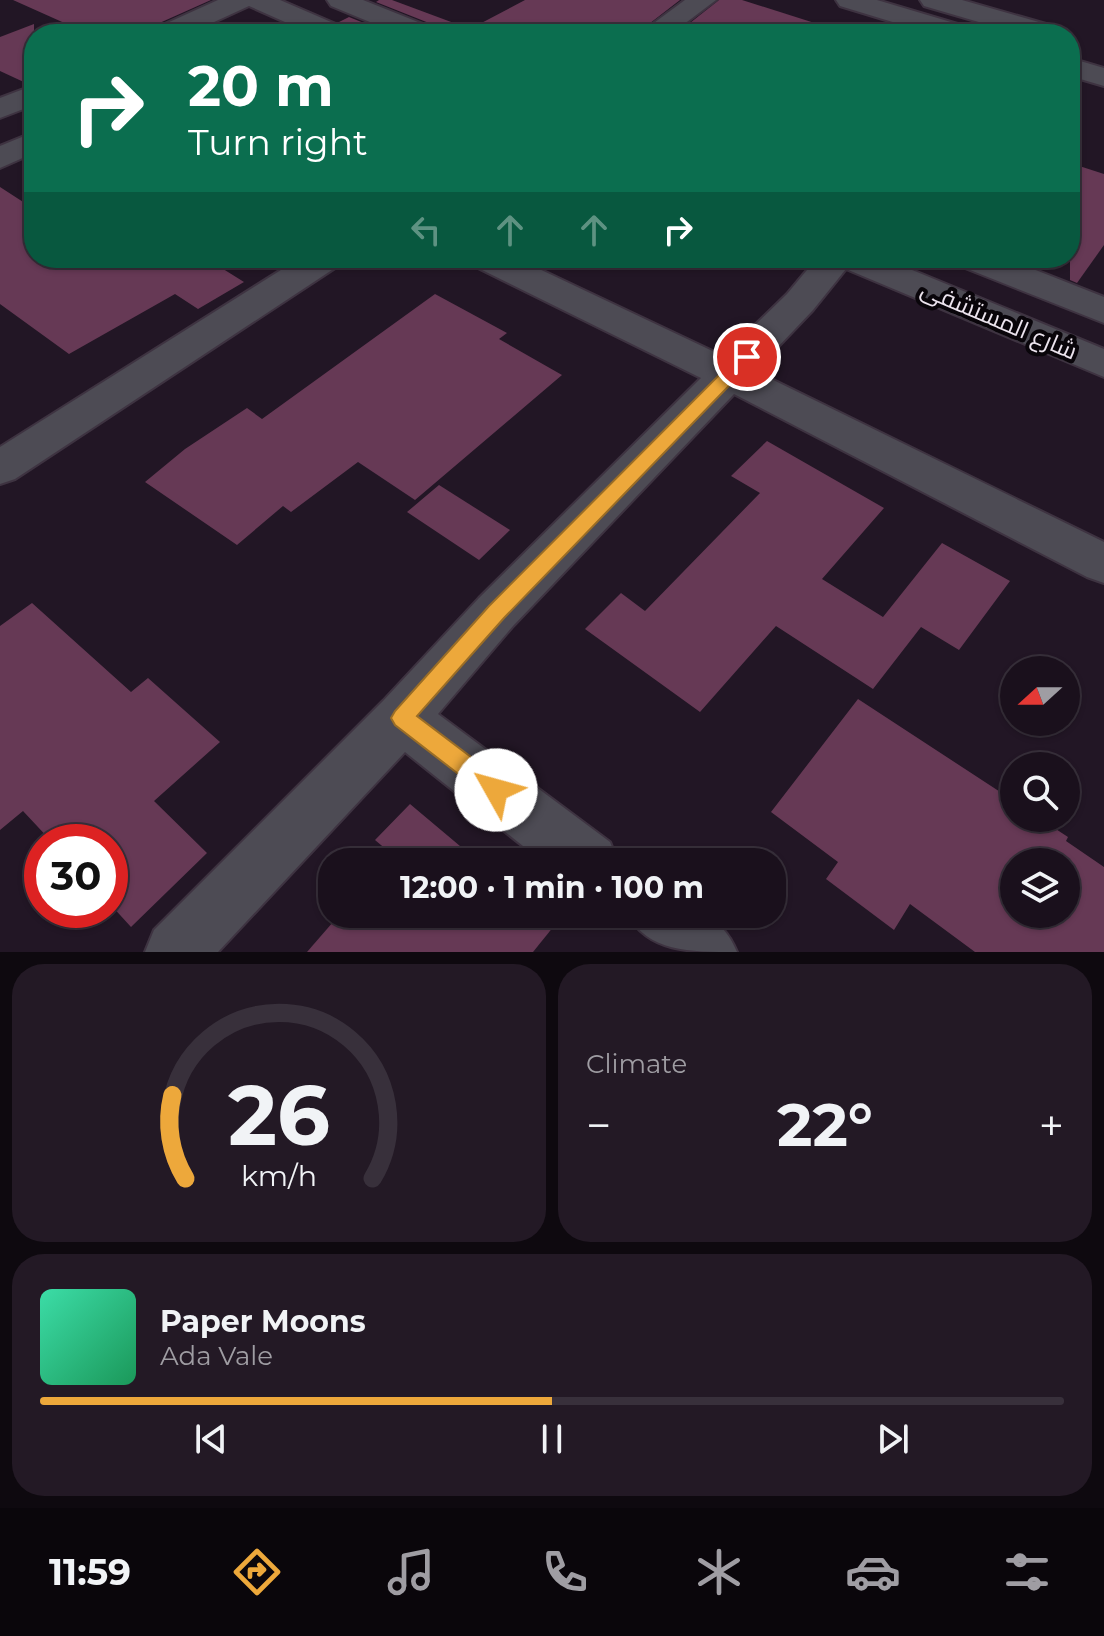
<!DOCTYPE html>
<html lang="en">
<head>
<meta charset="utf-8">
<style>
  :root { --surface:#1a101c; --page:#231925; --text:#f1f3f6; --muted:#9f9da3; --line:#38303b; --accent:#eda83b }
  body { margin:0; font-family:Montserrat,Cairo,sans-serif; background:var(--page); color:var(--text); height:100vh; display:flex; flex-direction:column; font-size:30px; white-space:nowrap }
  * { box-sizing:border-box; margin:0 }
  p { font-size:26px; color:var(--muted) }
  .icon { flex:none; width:44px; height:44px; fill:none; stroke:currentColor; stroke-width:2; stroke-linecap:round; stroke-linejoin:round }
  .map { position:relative; height:952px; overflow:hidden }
  .drawer { display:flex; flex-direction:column; gap:12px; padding:12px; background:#0e090f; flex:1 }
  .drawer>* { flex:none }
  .banner { position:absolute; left:24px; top:24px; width:1056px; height:244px; border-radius:32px; box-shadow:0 2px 6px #0004,0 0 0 2px var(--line); background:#0b6e4f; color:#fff; overflow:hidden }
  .needle { width:52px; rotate:249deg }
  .controls { position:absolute; left:1000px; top:656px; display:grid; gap:16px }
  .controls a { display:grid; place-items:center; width:80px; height:80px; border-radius:50%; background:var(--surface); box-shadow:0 2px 6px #0004,0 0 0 2px var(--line); font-size:40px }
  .speed { position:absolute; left:24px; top:824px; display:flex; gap:16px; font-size:40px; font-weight:700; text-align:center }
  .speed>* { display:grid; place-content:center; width:104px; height:104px; border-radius:50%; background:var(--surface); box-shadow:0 2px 6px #0004,0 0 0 2px var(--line); line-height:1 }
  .speed .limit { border:12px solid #d22; background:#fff; color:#111 }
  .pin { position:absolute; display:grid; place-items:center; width:68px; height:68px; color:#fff; margin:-34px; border:4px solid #fff; border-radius:50%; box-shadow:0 2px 8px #0007 }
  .me { position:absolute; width:88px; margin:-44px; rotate:308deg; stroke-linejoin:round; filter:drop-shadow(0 0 6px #0008) }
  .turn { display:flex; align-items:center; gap:28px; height:168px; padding:0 32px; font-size:36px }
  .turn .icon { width:104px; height:104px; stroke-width:2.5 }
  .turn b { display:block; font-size:56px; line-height:68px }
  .lanes { display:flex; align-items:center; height:76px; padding:0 32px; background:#0003; justify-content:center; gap:40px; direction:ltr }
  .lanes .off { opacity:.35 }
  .big { font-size:60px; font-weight:700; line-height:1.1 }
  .drawer .widget { flex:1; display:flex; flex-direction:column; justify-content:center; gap:12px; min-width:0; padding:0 28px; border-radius:32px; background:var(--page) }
  .drawer .dial { align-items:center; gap:0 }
  .dial svg { height:208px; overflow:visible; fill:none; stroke:var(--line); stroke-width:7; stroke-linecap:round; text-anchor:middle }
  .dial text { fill:var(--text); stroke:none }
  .song { display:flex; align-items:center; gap:24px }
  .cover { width:96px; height:96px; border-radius:12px; background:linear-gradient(135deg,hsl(160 70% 55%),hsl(150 70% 35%)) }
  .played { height:8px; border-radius:4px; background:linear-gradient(90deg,var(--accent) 50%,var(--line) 50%) }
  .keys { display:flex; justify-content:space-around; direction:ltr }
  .heat { display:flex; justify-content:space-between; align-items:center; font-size:44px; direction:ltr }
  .drawer .tiles { flex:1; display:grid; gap:12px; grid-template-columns:1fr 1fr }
  .widget:last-child { grid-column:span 2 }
  .trip { position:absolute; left:318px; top:848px; width:468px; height:80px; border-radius:32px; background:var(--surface); box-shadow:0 2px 6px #0004,0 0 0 2px var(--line); font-weight:700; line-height:80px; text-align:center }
  .tabs { display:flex; height:128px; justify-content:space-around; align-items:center; background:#0a060b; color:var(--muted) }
  .tabs .icon { width:56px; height:56px }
  .tabs .selected { color:var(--accent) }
  .tabs b { font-size:36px; color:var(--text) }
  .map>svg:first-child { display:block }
  .building { fill:#663955; fill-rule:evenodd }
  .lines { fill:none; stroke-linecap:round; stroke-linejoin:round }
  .minor-casing { stroke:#3e3341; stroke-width:4 }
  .minor { fill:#4d4b54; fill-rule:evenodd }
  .route { fill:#eda83b; stroke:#9a6d26; stroke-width:2 }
  .labels { text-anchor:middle; stroke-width:8; stroke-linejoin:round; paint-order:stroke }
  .street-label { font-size:24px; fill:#ece4ee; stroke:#09050a }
</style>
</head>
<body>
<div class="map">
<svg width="1104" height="952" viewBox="0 0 1104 952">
  <rect width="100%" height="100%" fill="#221625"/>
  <g class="building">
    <polygon points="13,0 211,0 155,25 149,34 89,34"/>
    <polygon points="379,0 392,0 470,29 525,0 680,0 636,34 440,34 434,25 376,2"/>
    <polygon points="719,0 742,0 824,26 823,34 676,34"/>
    <polygon points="349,17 391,34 352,34 348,26 339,22"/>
    <polygon points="34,24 34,82 28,84 0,71 0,37"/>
    <polygon points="1070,163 1104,174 1104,245 1077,283 1070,280"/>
    <polygon points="0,187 34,209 34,258 237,258 220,267 244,282 198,309 175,294 69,354 0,304"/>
    <polygon points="435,294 507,333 499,339 562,375 415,500 358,462 291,512 283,506 237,545 145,482 185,449 247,408 262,419"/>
    <polygon points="767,441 884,508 822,579 883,617 942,543 1010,581 959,650 921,627 873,689 776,626 700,712 585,629 621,593 645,611 760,493 731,476"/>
    <polygon points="439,485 510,530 479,560 407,512"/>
    <polygon points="32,603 131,692 148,678 220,742 154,801 207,853 131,927 110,904 110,842 52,842 23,811 0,830 0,626"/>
    <path d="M858,699l156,102v17h25l29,19 -2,4 38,26v85h-129l-65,-48 -16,26 -68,-51 12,-17 -67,-50zM1014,862h52v52h-52z"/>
    <polygon points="410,804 479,862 388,862 394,856 375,840"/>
    <polygon points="340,914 541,914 554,926 533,952 307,952"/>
  </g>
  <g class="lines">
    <defs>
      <g id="minor">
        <polygon points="218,0 280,0 345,28 349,34 312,34 249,6 188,34 152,34 156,28"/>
        <polygon points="327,0 363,0 433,28 437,34 399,34 331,6"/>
        <polygon points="685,0 716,0 671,34 639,34"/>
        <polygon points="836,0 877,0 971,28 975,34 932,34 840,6"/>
        <polygon points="920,0 962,0 1060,28 1064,34 1020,34 924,6"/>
        <polygon points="1070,58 1104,68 1104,86 1070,76"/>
        <polygon points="34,85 34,105 0,118 0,98"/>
        <polygon points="34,132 34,153 0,168 0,146"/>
        <polygon points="300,258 343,258 338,266 15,479 0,484 0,447"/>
        <polygon points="469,258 516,258 723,356 787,294 817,258 883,258 1104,349 1104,377 846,269 813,310 755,371 1104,542 1104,583 1087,577 734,394 513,626 438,714 610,842 618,862 543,862 405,752 218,952 145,952 154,930 383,701 479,598 701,378 474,266"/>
        <polygon points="955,258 1005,258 1104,297 1104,323 960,266"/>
        <path d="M627,914c49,0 88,-15 110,38 -49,0 -88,0 -110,-38z"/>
      </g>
    </defs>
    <use href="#minor" class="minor-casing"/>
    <use href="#minor" class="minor"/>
  </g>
  <polygon class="route" points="747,351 753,353 753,361 504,618 417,716 504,782 507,790 504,797 496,801 488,797 395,725 391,718 395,711 489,606 741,353"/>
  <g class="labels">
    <g class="street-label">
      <text transform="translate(999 320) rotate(23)" y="8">شارع المستشفى</text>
    </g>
  </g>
</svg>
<div class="controls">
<a><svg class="needle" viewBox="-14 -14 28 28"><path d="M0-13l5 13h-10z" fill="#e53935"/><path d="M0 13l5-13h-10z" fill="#9f9da3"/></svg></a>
<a><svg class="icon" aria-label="search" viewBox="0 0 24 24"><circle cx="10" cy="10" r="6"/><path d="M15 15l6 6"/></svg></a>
<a><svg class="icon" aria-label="layers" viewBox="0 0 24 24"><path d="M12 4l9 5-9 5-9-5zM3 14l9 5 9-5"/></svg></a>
</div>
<div class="speed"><div class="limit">30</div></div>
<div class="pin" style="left:747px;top:357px;background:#d93025"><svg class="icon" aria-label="arrive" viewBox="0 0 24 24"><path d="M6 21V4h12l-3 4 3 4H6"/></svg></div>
<svg class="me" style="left:496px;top:790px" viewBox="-20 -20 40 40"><circle r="19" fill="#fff"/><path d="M0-13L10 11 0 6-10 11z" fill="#eda83b"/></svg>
<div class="trip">12:00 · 1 min · 100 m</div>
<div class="banner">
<div class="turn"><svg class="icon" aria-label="right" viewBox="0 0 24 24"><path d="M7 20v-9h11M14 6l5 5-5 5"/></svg><div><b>20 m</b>Turn right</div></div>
<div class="lanes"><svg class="icon off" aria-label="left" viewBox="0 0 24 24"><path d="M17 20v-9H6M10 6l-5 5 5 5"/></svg><svg class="icon off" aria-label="ahead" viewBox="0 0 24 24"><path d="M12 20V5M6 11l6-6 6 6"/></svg><svg class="icon off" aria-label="ahead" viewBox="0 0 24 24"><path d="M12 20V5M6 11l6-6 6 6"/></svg><svg class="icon" aria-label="right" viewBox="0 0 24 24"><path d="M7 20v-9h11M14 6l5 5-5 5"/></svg></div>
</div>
</div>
<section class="drawer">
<div class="tiles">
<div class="widget dial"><svg viewBox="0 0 100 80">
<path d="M14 69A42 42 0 1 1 86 69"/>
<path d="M14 69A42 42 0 0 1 9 37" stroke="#eda83b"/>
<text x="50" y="56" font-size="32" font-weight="700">26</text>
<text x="50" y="72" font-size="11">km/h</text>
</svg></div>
<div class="widget"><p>Climate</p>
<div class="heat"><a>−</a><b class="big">22°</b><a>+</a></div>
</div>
<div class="widget">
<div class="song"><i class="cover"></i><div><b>Paper Moons</b><p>Ada Vale</p></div></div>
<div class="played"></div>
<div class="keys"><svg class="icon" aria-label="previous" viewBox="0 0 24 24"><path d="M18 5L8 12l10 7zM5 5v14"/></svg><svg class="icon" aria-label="pause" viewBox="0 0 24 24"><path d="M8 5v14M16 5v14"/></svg><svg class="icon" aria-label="next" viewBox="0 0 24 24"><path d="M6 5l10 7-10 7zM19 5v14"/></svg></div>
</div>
</div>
</section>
<nav class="tabs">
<b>11:59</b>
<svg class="icon selected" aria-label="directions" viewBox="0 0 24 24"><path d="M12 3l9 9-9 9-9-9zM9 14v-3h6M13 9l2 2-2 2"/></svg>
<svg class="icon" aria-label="music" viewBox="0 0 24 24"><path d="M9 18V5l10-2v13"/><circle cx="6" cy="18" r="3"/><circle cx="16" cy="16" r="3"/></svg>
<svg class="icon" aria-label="phone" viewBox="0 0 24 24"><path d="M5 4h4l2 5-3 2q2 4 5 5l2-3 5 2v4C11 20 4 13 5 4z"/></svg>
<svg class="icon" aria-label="climate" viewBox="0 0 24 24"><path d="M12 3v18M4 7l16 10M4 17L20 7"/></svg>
<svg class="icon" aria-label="car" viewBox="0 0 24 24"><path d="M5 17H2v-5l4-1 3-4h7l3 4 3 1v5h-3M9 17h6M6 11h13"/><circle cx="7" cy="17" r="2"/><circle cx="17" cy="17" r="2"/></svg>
<svg class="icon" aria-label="filters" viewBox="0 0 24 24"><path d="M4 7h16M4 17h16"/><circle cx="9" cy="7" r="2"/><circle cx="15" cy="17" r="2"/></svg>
</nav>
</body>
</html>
